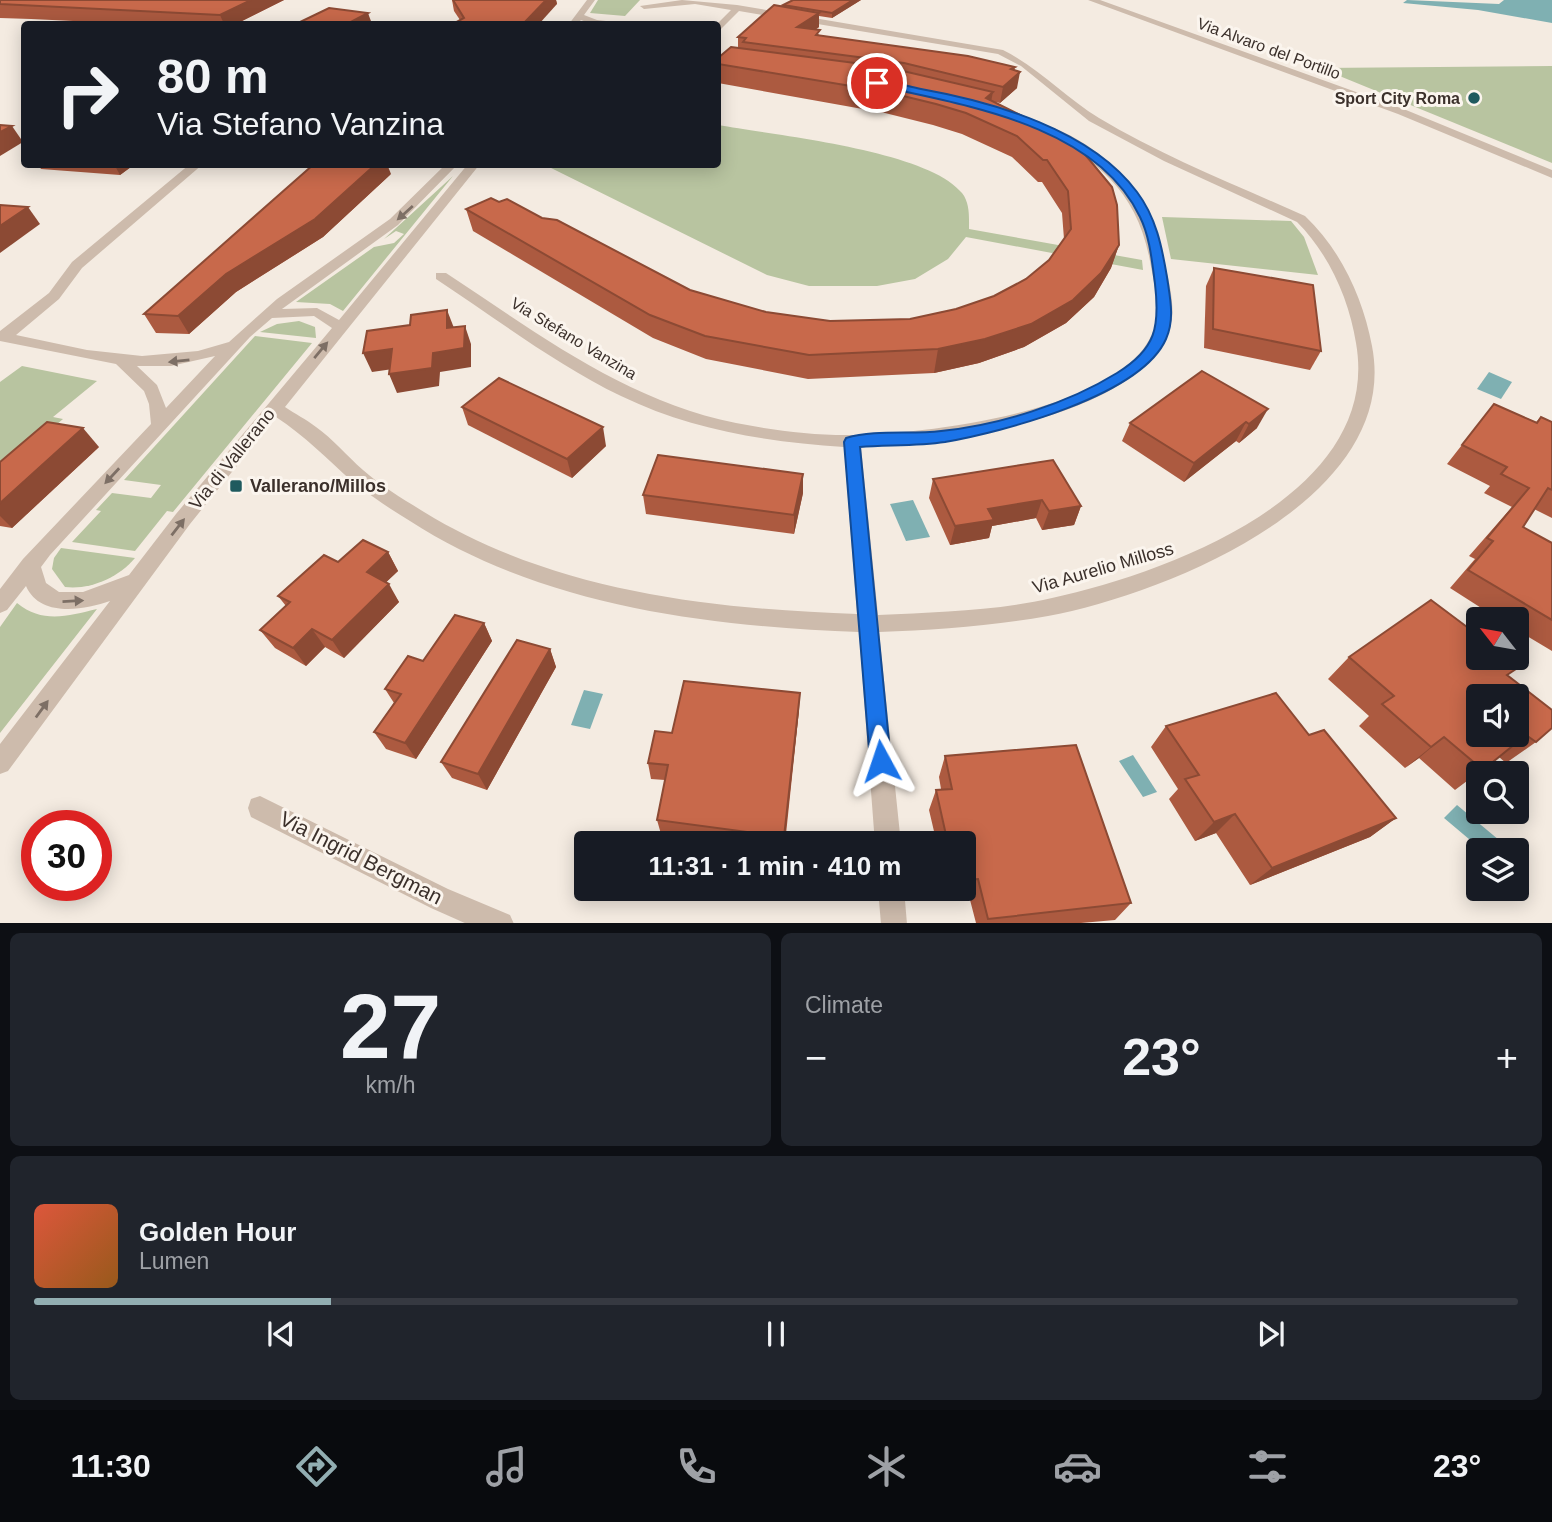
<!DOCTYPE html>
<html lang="en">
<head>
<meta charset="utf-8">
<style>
  :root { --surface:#171b24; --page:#20242c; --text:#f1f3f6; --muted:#9ea1a6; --line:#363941; --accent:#92aeb2 }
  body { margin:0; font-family:Arial,sans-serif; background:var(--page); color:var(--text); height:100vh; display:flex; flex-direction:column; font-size:26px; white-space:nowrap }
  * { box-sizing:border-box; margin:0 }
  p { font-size:23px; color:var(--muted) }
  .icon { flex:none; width:38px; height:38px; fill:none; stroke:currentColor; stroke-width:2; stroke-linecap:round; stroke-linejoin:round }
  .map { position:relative; height:923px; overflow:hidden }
  .drawer { display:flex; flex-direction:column; gap:10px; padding:10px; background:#0d0f14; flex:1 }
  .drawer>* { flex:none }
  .hud { position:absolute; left:21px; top:21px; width:700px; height:147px; border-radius:7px; box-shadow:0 4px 18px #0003; background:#171b24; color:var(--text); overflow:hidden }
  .needle { width:46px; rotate:301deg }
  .controls { position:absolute; left:1466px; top:607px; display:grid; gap:14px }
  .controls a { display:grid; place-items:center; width:63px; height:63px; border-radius:7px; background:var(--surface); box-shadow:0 4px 18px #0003; font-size:35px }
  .speed { position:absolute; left:21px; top:810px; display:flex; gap:14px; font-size:35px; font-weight:700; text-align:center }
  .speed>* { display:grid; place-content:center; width:91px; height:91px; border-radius:50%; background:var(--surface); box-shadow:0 4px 18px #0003; line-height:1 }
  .speed .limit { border:10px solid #d22; background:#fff; color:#111 }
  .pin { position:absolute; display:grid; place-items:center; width:60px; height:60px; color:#fff; margin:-30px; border:4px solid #fff; border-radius:50%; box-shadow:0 2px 7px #0007 }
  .me { position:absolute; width:77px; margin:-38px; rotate:355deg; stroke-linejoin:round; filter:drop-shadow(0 0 5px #0008) }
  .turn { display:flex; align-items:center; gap:24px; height:147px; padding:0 21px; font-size:32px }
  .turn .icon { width:91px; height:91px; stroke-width:2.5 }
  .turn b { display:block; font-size:49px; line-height:60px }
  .big { font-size:52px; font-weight:700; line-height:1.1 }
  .drawer .card { flex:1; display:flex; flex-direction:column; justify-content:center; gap:10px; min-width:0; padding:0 24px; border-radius:10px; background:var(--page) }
  .drawer .dial { align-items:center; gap:0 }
  .dial b { font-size:91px; line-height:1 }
  .song { display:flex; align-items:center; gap:21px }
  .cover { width:84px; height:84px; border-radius:10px; background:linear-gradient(135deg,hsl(10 70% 55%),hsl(30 70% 35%)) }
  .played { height:7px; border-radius:4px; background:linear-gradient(90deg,var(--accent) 20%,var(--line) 20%) }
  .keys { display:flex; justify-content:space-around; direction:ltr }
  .heat { display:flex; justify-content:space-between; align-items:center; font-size:38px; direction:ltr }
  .drawer .tiles { flex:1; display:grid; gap:10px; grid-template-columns:1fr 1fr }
  .card:last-child { grid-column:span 2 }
  .trip { position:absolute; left:574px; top:831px; width:402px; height:70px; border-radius:7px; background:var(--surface); box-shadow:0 4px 18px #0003; font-weight:700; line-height:70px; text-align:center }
  .menu { display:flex; height:112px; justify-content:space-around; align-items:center; background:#090b0e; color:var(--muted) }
  .menu .icon { width:49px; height:49px }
  .menu .on { color:var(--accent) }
  .menu b { font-size:32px; color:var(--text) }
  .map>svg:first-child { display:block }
  .green { fill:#b8c4a0 }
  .water { fill:#7fb0b2 }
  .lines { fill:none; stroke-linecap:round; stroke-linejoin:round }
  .minor { fill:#cdbbac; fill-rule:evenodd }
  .wall { fill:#ac5a40 }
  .shaded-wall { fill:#8c4a34 }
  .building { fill:#c8694b; stroke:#8c4a34; stroke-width:2; fill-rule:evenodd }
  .oneway { fill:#7d6f65 }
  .route { fill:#1a73e8; stroke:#114b97; stroke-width:2 }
  .poi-dot { fill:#1f5a5e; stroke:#fbf5ee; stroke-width:2.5 }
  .labels { text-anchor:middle; stroke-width:6; stroke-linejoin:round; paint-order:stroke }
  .far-street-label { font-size:16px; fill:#3b302b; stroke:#fbf5ee }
  .far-poi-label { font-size:16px; font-weight:bold; fill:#3b302b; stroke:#fbf5ee; text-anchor:end }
  .street-label { font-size:18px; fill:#3b302b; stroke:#fbf5ee }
  .poi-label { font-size:18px; font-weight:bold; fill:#3b302b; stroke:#fbf5ee; text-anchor:start }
  .near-street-label { font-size:21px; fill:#3b302b; stroke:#fbf5ee }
</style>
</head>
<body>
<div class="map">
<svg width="1552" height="924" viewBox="0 0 1552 924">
  <rect width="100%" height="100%" fill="#f4ebe1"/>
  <g class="green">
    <polygon points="598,0 640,0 625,16 590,13"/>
    <polygon points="1552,66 1552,163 1320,68"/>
    <path d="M718,125c55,10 210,25 244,68 8,10 7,24 7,36l173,31 1,10 -177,-33 -18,22 -33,20 -38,7h-68l-42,-11 -222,-110 173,-1z"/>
    <polygon points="453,176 343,311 330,304 296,302 374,247 394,243 404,234 396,231 384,239"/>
    <polygon points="1162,217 1291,221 1304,237 1318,275 1171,259"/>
    <polygon points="299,321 315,327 316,338 260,332 277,324"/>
    <polygon points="255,336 312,343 173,512 167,511 135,551 72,542 101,511 96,510 112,493 151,498 161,485 124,480"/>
    <polygon points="22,366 97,381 53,417 63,419 0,473 0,382"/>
    <path d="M61,548l74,10c-17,20 -45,32 -70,29l-13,-18 2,-11z"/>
    <path d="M17,603c26,21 51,13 80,6l-97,124v-106z"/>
  </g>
  <g class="water">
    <polygon points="1407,0 1499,4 1504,0 1552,0 1552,23 1478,10 1403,3"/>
    <polygon points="1489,372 1512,382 1501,399 1477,389"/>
    <polygon points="913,500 930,537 906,541 890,504"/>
    <polygon points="584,690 603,694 590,729 571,725"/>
    <polygon points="1133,755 1157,792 1143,797 1119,761"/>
    <polygon points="1457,805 1511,850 1482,850 1444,818"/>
  </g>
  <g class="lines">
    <g class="minor">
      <polygon points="587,0 595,0 584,15 597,20 624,23 592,24 581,20 577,24 569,24"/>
      <path d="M682,0l55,5 266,45c36,18 62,47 96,68 65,39 137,67 206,98 36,34 58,82 67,130 30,154 -207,248 -324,270 -56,10 -112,14 -169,16l22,212h-26l-16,-212c-154,-6 -317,-26 -449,-111 -20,-12 -39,-25 -57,-39 -26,-23 -48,-46 -77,-65l-86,107 -182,247 -8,3v-30l110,-143c-26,9 -70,17 -84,-15l-19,24 -7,3v-24l23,-30 128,-135 -2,-20 -5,-13 -28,-27 -116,-23v-10l49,-38 23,-31 118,-98h13l-121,104 -23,31 -43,36 71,15 55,6 56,-5 31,-9 48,-43 113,-80 56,-55h12l-60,61 -116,84 35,-1 22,12 129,-156h12l-195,243c10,7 21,12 31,20 17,12 31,29 47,43 18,16 40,29 61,42 129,79 285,97 433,102l-13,-167c-77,-5 -153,-17 -223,-51 -66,-32 -124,-77 -185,-117v-6h10c91,60 180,128 290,150 36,7 73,12 110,12 75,0 273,-23 306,-101 10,-23 2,-50 -2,-73 -13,-70 -52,-100 -111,-132l-1,-2 5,-3c48,15 97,58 112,106 7,23 20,65 17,88 -16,99 -232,126 -311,129l17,168c58,-3 117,-4 174,-17 114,-25 331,-103 304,-255 -7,-44 -27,-89 -59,-121l-133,-61 -75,-40 -68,-55 -23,-12 -259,-43 -21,21 -1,-8 14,-14 -36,-6 -51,5 -4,-3zM314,316l18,12 -156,186 -47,61 -46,17h-24l-13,-9 -5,-16 9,-12 200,-218 22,-19zM215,356l-49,52 -9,-23 -20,-19h34z"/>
      <polygon points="1088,0 1100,0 1406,110 1552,170 1552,178 1398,114"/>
      <polygon points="260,796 448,889 510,915 514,924 467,924 431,908 251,817 248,808 251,799"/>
      <polygon points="878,889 904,889 907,924 881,924"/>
    </g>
  </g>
  <g class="wall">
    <polygon points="0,0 284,0 236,24 136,24 31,19 0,18"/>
    <polygon points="452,0 556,0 557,4 460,20 454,11"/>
    <polygon points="793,0 861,0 832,18 819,16 819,27 815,30 819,35 1014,70 1017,88 1000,103 991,101 1059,134 1119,245 1111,268 1094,297 1066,323 1024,347 979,363 934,373 808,379 706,359 653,338 473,231 466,209 499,202 542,218 690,290 766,312 830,321 910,319 956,309 994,296 1026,279 1049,260 1064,239 1062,213 1042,182 1038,182 1012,157 962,134 933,125 885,113 718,83 718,58 738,48 738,37"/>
    <polygon points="38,164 135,164 120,175 41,169"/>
    <polygon points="391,174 323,237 236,292 189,334 156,333 144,314"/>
    <polygon points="1214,268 1321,351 1310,370 1204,348 1206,286"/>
    <polygon points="1202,371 1257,428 1239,443 1236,441 1184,482 1122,441 1130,423"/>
    <polygon points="1494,404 1536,422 1541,417 1552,422 1552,518 1534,509 1523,527 1552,543 1552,651 1517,630 1517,620 1500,620 1450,588 1475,559 1469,556 1512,507 1484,493 1490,486 1447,464"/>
    <polygon points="462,407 606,446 572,478 468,425"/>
    <polygon points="99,447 12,528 0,526 0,462"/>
    <polygon points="803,474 803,493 794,534 646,514 643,495"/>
    <polygon points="933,479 1081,506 1074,525 1042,530 1036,518 992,526 989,538 950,545 929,498"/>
    <polygon points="388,552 398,571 386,582 399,602 344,658 325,647 306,666 275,648 260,630 286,606 278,596 338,562"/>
    <polygon points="484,623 492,641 416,759 386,749 374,732 394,703 385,689 423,661"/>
    <polygon points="550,649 556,667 487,790 452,778 441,762"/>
    <polygon points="1349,657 1508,676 1536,742 1506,763 1499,757 1455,790 1419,758 1405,768 1359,726 1369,716 1328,679"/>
    <polygon points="799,710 785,844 728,844 661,834 657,820 665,780 651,779 648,763 672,733"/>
    <polygon points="1166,726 1309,735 1396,818 1370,837 1250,885 1216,833 1195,841 1169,799 1178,789 1151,747"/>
    <polygon points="945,756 1131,903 1115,920 1081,923 976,923 969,896 948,898 946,889 964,889 964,844 937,844 929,810 936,790 941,789 939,777"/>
  </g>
  <g class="shaded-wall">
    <polygon points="251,0 284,0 236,24 224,24 220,15"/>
    <polygon points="546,0 556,0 557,4 539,24 523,24"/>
    <polygon points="853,0 861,0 832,18 832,13"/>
    <polygon points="368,13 372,24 347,24"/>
    <polygon points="819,13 819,27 796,42 797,27"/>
    <polygon points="1015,67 1012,79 1020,72 1017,88 1000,103 1003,87 1011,69"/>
    <polygon points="993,92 989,112 986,98"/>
    <polygon points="12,126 23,142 0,156 0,132"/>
    <polygon points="114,164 135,164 120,175"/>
    <polygon points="376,164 387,164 391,174 323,237 236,292 189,334 178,316 226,274"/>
    <polygon points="28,207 40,224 0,253 0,226"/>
    <polygon points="1119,245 1111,268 1094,297 1066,323 1024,347 979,363 934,373 938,349"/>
    <polygon points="447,310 454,328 447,328"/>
    <polygon points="465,326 471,344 471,367 440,372 439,386 397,393 389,374 433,353"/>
    <polygon points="392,349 400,368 372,372 363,353"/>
    <polygon points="1268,409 1257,428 1239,443 1249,424"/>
    <polygon points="1246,422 1236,441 1184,482 1194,463"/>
    <polygon points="603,427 606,446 572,478 567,459"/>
    <polygon points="83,428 99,447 12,528 0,516 0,503"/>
    <polygon points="803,474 803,493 794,534 794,515"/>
    <polygon points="1042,500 1036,518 992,526 989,538 950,545 955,526 988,509"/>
    <polygon points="1081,506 1074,525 1042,530 1049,511"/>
    <polygon points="388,552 398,571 377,591 367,572"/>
    <polygon points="389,584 399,602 344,658 332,640"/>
    <polygon points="484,623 492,641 416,759 405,743"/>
    <polygon points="312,629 325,647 306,666 293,648"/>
    <polygon points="550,649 556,667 487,790 478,774"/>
    <polygon points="800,693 799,710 784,844 784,837"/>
    <polygon points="1444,737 1419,758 1405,768 1431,747"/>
    <polygon points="1235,814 1216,833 1195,841 1214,822"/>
    <polygon points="1396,818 1370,837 1250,885 1272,868"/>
  </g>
  <g class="building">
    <polygon points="0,0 251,0 220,15 0,4"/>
    <polygon points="453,0 546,0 523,24 453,24 464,18"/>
    <polygon points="793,0 853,0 832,13 783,5"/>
    <polygon points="774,5 819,13 797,27 820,30 816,35 968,56 1015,67 1011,69 1020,72 1003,87 904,63 743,42 746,38 738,37"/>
    <polygon points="329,8 368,13 347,24 296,24"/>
    <polygon points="731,47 886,67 993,92 986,98 1059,134 1083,152 1112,187 1117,205 1119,245 1101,273 1073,300 1031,324 985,339 938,349 809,355 705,336 650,315 466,209 491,198 499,202 507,199 542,218 557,220 690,290 766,312 830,321 910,319 956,309 994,296 1026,279 1049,260 1071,229 1068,191 1047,160 1043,160 1017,136 966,113 936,104 887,92 718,64 718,58"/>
    <polygon points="0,125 12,126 0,132"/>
    <polygon points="314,164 376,164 315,219 226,274 178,316 144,314"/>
    <polygon points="0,205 28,207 0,226"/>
    <polygon points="1214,268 1313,285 1321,351 1213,329"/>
    <polygon points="447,310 447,328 465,326 464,348 433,353 432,368 389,374 392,349 363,353 367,331 410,325 411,315"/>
    <polygon points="1202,371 1268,409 1249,424 1246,422 1194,463 1130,423"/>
    <polygon points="499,378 603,427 567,459 462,407"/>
    <polygon points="1494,404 1537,423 1541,417 1552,422 1552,490 1548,488 1523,527 1552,543 1552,620 1468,570 1493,541 1487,538 1529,488 1501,474 1507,467 1462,445"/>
    <polygon points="47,422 83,428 0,503 0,462"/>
    <polygon points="658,455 803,474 794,515 643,495"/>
    <polygon points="1053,460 1081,506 1049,511 1042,500 988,509 994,520 955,526 933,479"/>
    <polygon points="363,540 388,552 367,572 389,584 332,640 312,629 293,648 260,630 290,602 278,596 324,555 338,562"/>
    <path d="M1431,600l48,36v22h28l12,9 -12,8 45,35v18l-16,14 -10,-7 -43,35 -39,-33 -13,10 -49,-43 12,-8 -45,-39zM1479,696h38v39h-38z"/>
    <polygon points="455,615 484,623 405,743 374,732 401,694 385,689 408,656 423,661"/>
    <polygon points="517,640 550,649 478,774 441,762"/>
    <polygon points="684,681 800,693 784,837 657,820 668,765 648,763 655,731 672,733"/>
    <polygon points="1276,693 1309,735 1324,730 1396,818 1272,868 1235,814 1214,822 1185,779 1199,775 1166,726"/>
    <polygon points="1076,745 1131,903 988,919 978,879 964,880 964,844 948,844 936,790 952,789 945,756"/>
  </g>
  <defs><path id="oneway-solid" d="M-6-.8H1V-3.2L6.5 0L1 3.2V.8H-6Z" transform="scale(1.75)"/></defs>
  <g class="oneway">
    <use href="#oneway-solid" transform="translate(405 213) rotate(138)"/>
    <use href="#oneway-solid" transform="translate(321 350) rotate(-50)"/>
    <use href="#oneway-solid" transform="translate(179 361) rotate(174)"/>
    <use href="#oneway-solid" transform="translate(112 476) rotate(133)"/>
    <use href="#oneway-solid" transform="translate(178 527) rotate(-52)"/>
    <use href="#oneway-solid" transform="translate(73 601) rotate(-3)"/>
    <use href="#oneway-solid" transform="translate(42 709) rotate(-54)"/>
  </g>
  <path class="route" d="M874,81c15,-1 32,5 47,8 73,13 170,41 216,103 19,25 25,55 30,85 3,21 8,42 -1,62 -25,57 -164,93 -221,103 -27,4 -57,3 -85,5l31,314 -3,8 -7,3 -8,-3 -3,-8 -26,-319 2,-4c30,-9 65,-3 95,-7 58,-6 126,-27 176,-58 39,-24 43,-46 38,-89 -3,-22 -5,-47 -15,-67 -44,-93 -177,-112 -266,-132z"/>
  <g class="poi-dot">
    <circle cx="1474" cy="98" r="7"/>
    <rect x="229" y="479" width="14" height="14" rx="3.5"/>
  </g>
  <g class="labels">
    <g class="far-street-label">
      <text transform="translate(1269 48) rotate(20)" y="6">Via Alvaro del Portillo</text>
      <text transform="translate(574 338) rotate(31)" y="6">Via Stefano Vanzina</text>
    </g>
    <g class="far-poi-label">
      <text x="1460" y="104">Sport City Roma</text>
    </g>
    <g class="street-label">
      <text transform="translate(232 459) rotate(-51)" y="6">Via di Vallerano</text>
      <text transform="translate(1103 568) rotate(-16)" y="6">Via Aurelio Milloss</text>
    </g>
    <g class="poi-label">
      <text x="250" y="492">Vallerano/Millos</text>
    </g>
    <g class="near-street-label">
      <text transform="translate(361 858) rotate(27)" y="7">Via Ingrid Bergman</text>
    </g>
  </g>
</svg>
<div class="controls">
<a><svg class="needle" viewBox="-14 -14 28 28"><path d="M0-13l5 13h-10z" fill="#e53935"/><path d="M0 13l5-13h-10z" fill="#9ea1a6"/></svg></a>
<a><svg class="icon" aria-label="sound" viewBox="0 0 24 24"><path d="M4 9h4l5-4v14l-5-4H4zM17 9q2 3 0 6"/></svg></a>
<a><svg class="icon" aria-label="search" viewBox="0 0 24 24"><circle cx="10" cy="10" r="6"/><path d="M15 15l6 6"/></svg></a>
<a><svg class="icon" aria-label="layers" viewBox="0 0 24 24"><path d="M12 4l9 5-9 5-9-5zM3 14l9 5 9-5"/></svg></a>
</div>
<div class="speed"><div class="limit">30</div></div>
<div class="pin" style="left:877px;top:83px;background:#d93025"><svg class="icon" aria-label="arrive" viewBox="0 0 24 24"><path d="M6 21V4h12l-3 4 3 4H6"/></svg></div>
<svg class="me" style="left:881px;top:761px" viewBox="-20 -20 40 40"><path d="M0-17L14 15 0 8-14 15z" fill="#1a73e8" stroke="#fff" stroke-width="4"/></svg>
<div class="trip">11:31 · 1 min · 410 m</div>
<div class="hud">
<div class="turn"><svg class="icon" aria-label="right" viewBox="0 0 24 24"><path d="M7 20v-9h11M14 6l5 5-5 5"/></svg><div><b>80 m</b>Via Stefano Vanzina</div></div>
</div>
</div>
<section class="drawer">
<div class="tiles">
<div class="card dial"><b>27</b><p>km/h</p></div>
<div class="card"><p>Climate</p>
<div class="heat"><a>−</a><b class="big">23°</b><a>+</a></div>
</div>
<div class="card">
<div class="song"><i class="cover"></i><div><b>Golden Hour</b><p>Lumen</p></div></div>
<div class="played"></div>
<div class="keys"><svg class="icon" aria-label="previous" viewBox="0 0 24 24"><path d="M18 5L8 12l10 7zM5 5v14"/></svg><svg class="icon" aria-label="pause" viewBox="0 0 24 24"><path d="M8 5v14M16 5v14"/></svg><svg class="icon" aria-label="next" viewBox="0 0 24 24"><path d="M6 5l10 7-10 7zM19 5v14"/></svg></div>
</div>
</div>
</section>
<nav class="menu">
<b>11:30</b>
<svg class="icon on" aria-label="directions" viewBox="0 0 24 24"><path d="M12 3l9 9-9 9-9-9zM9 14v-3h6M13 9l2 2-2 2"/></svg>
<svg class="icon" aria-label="music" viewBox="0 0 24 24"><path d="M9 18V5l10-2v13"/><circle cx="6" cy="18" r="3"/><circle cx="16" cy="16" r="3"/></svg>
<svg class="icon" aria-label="phone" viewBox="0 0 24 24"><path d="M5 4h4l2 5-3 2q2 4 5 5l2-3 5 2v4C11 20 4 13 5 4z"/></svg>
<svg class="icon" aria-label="climate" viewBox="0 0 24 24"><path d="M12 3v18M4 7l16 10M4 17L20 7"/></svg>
<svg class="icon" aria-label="car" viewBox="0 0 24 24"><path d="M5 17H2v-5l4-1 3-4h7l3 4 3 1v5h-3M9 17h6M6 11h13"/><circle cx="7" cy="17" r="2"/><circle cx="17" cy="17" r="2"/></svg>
<svg class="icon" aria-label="filters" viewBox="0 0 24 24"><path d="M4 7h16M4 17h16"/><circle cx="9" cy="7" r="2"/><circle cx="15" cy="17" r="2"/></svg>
<b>23°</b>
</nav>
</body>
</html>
